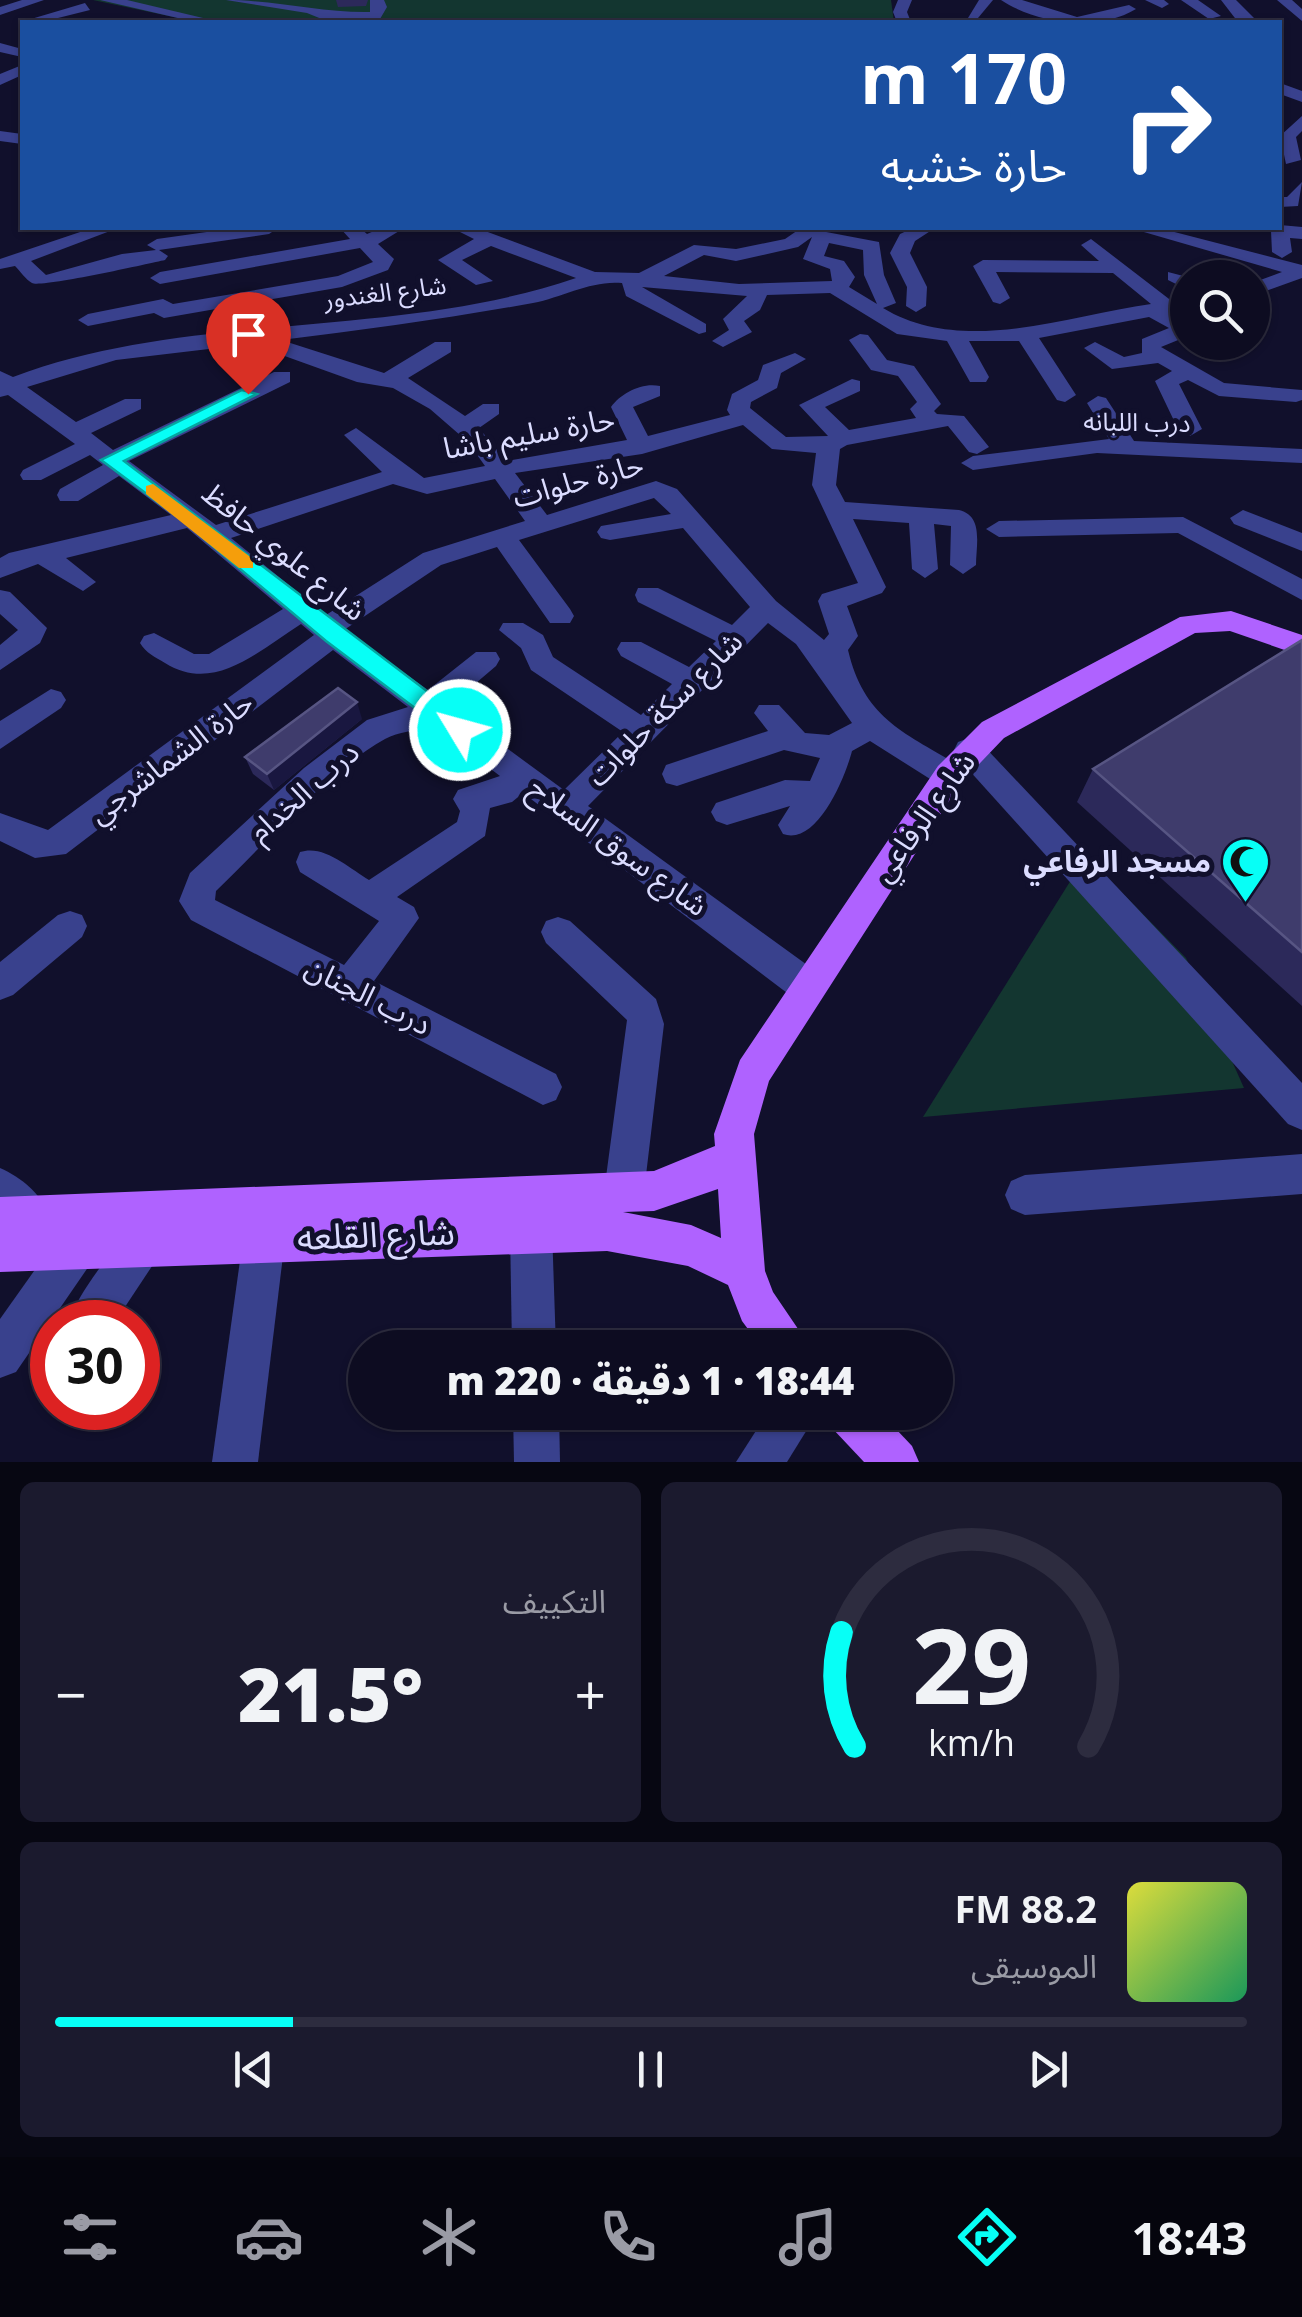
<!DOCTYPE html>
<html lang="ar">
<head>
<meta charset="utf-8">
<style>
  :root { --surface:#0d0c21; --page:#1b1a2e; --text:#f1f3f6; --muted:#9a9ba5; --line:#2d2c3f; --accent:#07fff6 }
  body { margin:0; font-family:"Open Sans","Noto Sans Arabic",sans-serif; background:var(--page); color:var(--text); direction:rtl; height:100vh; display:flex; flex-direction:column; font-size:38px; white-space:nowrap }
  * { box-sizing:border-box; margin:0 }
  p { font-size:32px; color:var(--muted) }
  .icon { flex:none; width:55px; height:55px; fill:none; stroke:currentColor; stroke-width:2; stroke-linecap:round; stroke-linejoin:round }
  .map { position:relative; height:1462px; overflow:hidden; direction:ltr }
  .details { display:flex; flex-direction:column; gap:20px; padding:20px; background:#070712; flex:1 }
  .details>* { flex:none }
  .top-card { position:absolute; left:20px; top:20px; width:1262px; height:210px; border-radius:0px; box-shadow:0 2px 8px #0004,0 0 0 2px var(--line); direction:rtl; background:#1a4fa0; color:#fff; overflow:hidden }
  .tools { position:absolute; left:1170px; top:260px; display:grid; gap:20px }
  .tools a { display:grid; place-items:center; width:100px; height:100px; border-radius:50%; background:var(--surface); box-shadow:0 2px 8px #0004,0 0 0 2px var(--line); font-size:50px }
  .speed { position:absolute; left:30px; top:1300px; display:flex; gap:20px; font-size:50px; font-weight:700; text-align:center }
  .speed>* { display:grid; place-content:center; width:130px; height:130px; border-radius:50%; background:var(--surface); box-shadow:0 2px 8px #0004,0 0 0 2px var(--line); line-height:1 }
  .speed .limit { border:15px solid #d22; background:#fff; color:#111 }
  .pin { position:absolute; display:grid; place-items:center; width:85px; height:85px; color:#fff; margin:-102px -42px; border-radius:50% 50% 50% 0; rotate:-45deg; box-shadow:0 0 10px #0007 }
  .pin .icon { rotate:45deg }
  .me { position:absolute; width:110px; margin:-55px; rotate:307deg; stroke-linejoin:round; filter:drop-shadow(0 0 8px #0008) }
  .turn { display:flex; align-items:center; gap:35px; height:210px; padding:0 50px; font-size:45px }
  .turn .icon { width:130px; height:130px; stroke-width:2.5 }
  .turn b { display:block; font-size:70px; line-height:85px }
  .big { font-size:75px; font-weight:800; line-height:1.1 }
  .details .tile { flex:1; display:flex; flex-direction:column; justify-content:center; gap:15px; min-width:0; padding:0 35px; border-radius:15px; background:var(--page) }
  .details .dial { align-items:center; gap:0 }
  .dial svg { height:260px; overflow:visible; fill:none; stroke:var(--line); stroke-width:7; stroke-linecap:round; text-anchor:middle }
  .dial text { fill:var(--text); stroke:none }
  .song { display:flex; align-items:center; gap:30px }
  .cover { width:120px; height:120px; border-radius:15px; background:linear-gradient(135deg,hsl(60 70% 55%),hsl(150 70% 35%)) }
  .played { height:10px; border-radius:5px; background:linear-gradient(90deg,var(--accent) 20%,var(--line) 20%) }
  .keys { display:flex; justify-content:space-around; direction:ltr }
  .heat { display:flex; justify-content:space-between; align-items:center; font-size:55px; direction:ltr }
  .details .tiles { flex:1; display:grid; gap:20px; grid-template-columns:1fr 1fr }
  .tile:last-child { grid-column:span 2 }
  .trip { position:absolute; left:348px; top:1330px; width:605px; height:100px; border-radius:50px; background:var(--surface); box-shadow:0 2px 8px #0004,0 0 0 2px var(--line); font-weight:800; line-height:100px; text-align:center; direction:rtl }
  .tab-bar { display:flex; height:160px; justify-content:space-around; align-items:center; background:#05050d; color:var(--muted) }
  .tab-bar .icon { width:70px; height:70px }
  .tab-bar .active { color:var(--accent) }
  .tab-bar b { font-size:45px; color:var(--text) }
  .map>svg:first-child { display:block }
  .green { fill:#133630 }
  .lines { fill:none; stroke-linecap:round; stroke-linejoin:round }
  .minor { fill:#39418d; fill-rule:evenodd }
  .major { fill:#af62ff; fill-rule:evenodd }
  .wall { fill:#2c295a }
  .shaded-wall { fill:#191740 }
  .building { fill:#3f3c6c; stroke:#575583; stroke-width:2.5 }
  .route { fill:#07fff6; stroke:#05a6a0; stroke-width:2.5 }
  .slow { fill:#f59e0b }
  .labels { text-anchor:middle; stroke-width:10; stroke-linejoin:round; paint-order:stroke }
  .far-street-label { font-size:25px; fill:#dbdcff; stroke:#11102c }
  .street-label { font-size:30px; fill:#dbdcff; stroke:#11102c }
  .poi-label { font-size:30px; font-weight:bold; fill:#dbdcff; stroke:#11102c; text-anchor:end }
  .near-street-label { font-size:35px; fill:#dbdcff; stroke:#11102c }
</style>
</head>
<body>
<div class="map">
<svg width="1302" height="1462" viewBox="0 0 1302 1462">
  <rect width="100%" height="100%" fill="#11102c"/>
  <g class="green">
    <polygon points="93,0 891,0 894,22 197,22"/>
    <polygon points="1086,856 1186,958 1244,1088 923,1117"/>
  </g>
  <g class="lines">
    <g class="minor">
      <polygon points="22,0 44,0 0,15 0,7"/>
      <polygon points="100,0 127,0 220,22 195,22"/>
      <path d="M226,0c50,0 96,13 144,12v-12h14l3,7 -7,12 -51,3 -22,-9z"/>
      <polygon points="898,0 912,0 907,12 911,22 897,22 893,12"/>
      <polygon points="979,0 993,0 978,18 968,18"/>
      <path d="M1001,0h21l55,17 52,-12 7,4c-38,23 -99,15 -135,-9z"/>
      <polygon points="1145,0 1164,0 1169,4 1162,8"/>
      <polygon points="1181,0 1198,0 1221,16 1209,19"/>
      <polygon points="1221,0 1236,0 1257,21 1238,22"/>
      <polygon points="1277,0 1292,0 1302,9 1302,21"/>
      <polygon points="85,3 90,10 42,22 21,22"/>
      <polygon points="0,43 22,49 22,57 0,52"/>
      <polygon points="22,65 22,75 0,85 0,74"/>
      <polygon points="1280,83 1302,91 1302,102 1280,94"/>
      <polygon points="1302,116 1302,131 1296,137 1301,160 1286,164 1280,136"/>
      <polygon points="0,131 22,134 22,144 0,141"/>
      <polygon points="1302,182 1298,206 1280,207 1280,197 1287,197"/>
      <polygon points="1280,225 1302,227 1302,239 1290,238 1292,252 1282,258 1272,252 1271,231"/>
      <path d="M92,228h26l-87,33 15,14 76,-21 34,-4 -9,-5 10,-6 78,-11h43l-9,6 -110,16 9,6 -3,4c-18,4 -125,28 -133,23 -6,-3 -12,-12 -17,-17l-15,3v-10z"/>
      <polygon points="340,228 360,228 367,234 381,228 404,228 378,244 394,259 388,270 342,287 164,318 154,313 88,326 78,320 88,314 163,299 173,304 338,276 373,262 360,248 160,284 150,278 160,272 350,239"/>
      <path d="M452,228h25l118,44 44,1 55,-28 42,4 49,-10 16,-11h21l-1,3 58,11 5,33 12,28 -13,5c79,48 184,8 268,-4l-38,-31 -117,-1 14,26 -10,6 -7,-2 -20,-36 10,-6 116,1 -18,-16 10,-6 82,63 15,-1v12l-13,1 13,8v14l-27,11 63,36 78,7v10l-6,2 -77,-6 -31,-16 -9,4 23,45 -12,7 -12,-7 -23,-48 17,-10 -14,-8 -46,6 -28,-21 11,-6 29,15 18,-4v-14l27,-11 -20,-11 -110,21 37,57 -11,7 -8,-2 -38,-59h-50l20,36 -3,5h-16l-23,-41 -50,-7 -67,-41 -63,2 -7,15 -16,11 8,11 -29,15 -11,-6 17,-11 -6,-11 24,-23 -105,-9 64,37v8l-7,2 -73,-38 -4,-13c-30,-3 -59,14 -89,20 -84,15 -168,27 -252,37l103,33 51,-31h16v10l-43,26 57,38 18,-12h16v10l-20,14 27,33 121,-21 -16,-33c10,-14 31,-25 49,-21v10l-27,11 15,29 82,-21 -3,-5 5,-16 26,-14 5,-15 32,-12 11,6 -25,14 -4,15 -26,14 -1,6 36,29 42,-1 -29,-31 53,-26 8,2v10l-35,16 24,23 67,-12 -6,-9 7,-7 -19,-26 -27,-6 -22,-30 11,-6 8,1 19,25 27,6 27,38 -7,7 3,3 27,2 25,31 -12,7 -8,-2 -21,-26 -101,19 -7,4 -4,36 9,17 114,8c25,6 17,35 17,55l-13,9 -13,-9 1,-39 -17,-2 4,45 -13,9 -13,-9 -3,-46 -56,-4 33,68 -4,6 -35,13 11,30 -10,14c16,68 55,82 112,116l4,9 -4,9 -11,3 -11,-3 -68,-43 -18,10c-7,27 -35,95 -69,83l-5,-9 12,-19 -63,19 -11,-4 -5,-9 5,-9 69,-23 25,1 10,-23 -36,-8 -107,36 -11,-3 -4,-9 4,-9 102,-34 -14,-18 5,-8h20l26,28 24,2 23,-12 -56,-79 -28,-21 -180,183 233,169 5,12 -5,12 -13,4 -13,-4 -272,-206 -11,9 -22,6 -5,28 -88,61 17,10 5,11 -45,63 182,93 6,13 -6,13 -13,5 -352,-185 -12,-19 11,-28 114,-105 63,-48 41,-13 -75,-57 -267,204 -31,4 -35,-17v-28l48,17 266,-195 -13,-11c-43,27 -86,70 -136,39 -10,-6 -19,-10 -25,-20l4,-7 10,-3 40,21h15l74,-45 -96,-81 -121,30 30,24 -13,9 -45,-27 -38,14v-20l9,-5 162,-38 -52,-39 -41,25h-18l-3,-6 3,-6 43,-24 -13,-10 -49,25h-18l-3,-5 3,-5 52,-26 -67,-49 -8,2v-26l13,6c179,-67 382,-37 563,-99l-85,-32 -29,14 31,21 -17,4 -38,-25 36,-21zM812,237l-9,22 27,10 2,12 -93,3 -75,-8 40,-21 32,6 62,-14zM829,243l34,7 1,25 13,29 -28,-17 6,-10 -11,-16 -20,-5zM251,344l106,38 36,6 37,21 38,33 17,24 -61,12 -68,-50 -12,7 38,37 -166,53 -87,-64 161,-79v-10h-16l-161,78 -22,-17 50,-24v-10h-16l-49,23 -49,-35 89,-27zM743,425l29,24 44,4 -4,32 46,98 -36,11 -4,7 11,33 -5,6 -48,-39 -99,-112 -21,-8 -109,34 -32,-42 127,-19zM495,479l30,42 -102,32 -97,62 -95,-77 162,-54 34,10zM654,498l17,16 -70,12 -4,6 4,6 9,2 73,-12 67,79 -18,18 -74,-37h-20l-3,7 3,7 78,39 -27,26 -48,-25h-20l-4,7 4,7 51,28 -31,31 -88,-58 -10,-22 -20,-12h-20l-4,7 22,18 10,22 92,62 -59,58 -115,-84 47,-40 4,-7 -4,-7h-20l-48,38 -84,-60 97,-65 56,-18 53,76h20l4,-7 -4,-7 -51,-69zM429,722l71,54 -42,14 -5,9 7,12 -3,11 -88,58c-20,-12 -45,-36 -69,-28l-4,10 4,10 79,49 -35,44 -129,-65 1,-9c48,-46 113,-121 169,-152 14,-8 30,-6 44,-17z"/>
      <polygon points="913,228 935,228 915,241 910,253 927,287 926,306 916,312 906,306 907,287 890,253 900,234"/>
      <polygon points="1130,228 1159,228 1302,265 1302,278 1252,296 1252,283 1282,272"/>
      <polygon points="1168,272 1191,278 1188,278 1188,290 1168,280"/>
      <polygon points="1098,396 1106,398 1134,441 1302,449 1302,463 1097,453 973,470 961,463 973,456 1109,439 1087,403"/>
      <polygon points="1243,510 1302,533 1302,551 1234,524 1230,518"/>
      <polygon points="1183,517 1302,579 1302,600 1178,533 999,537 986,529 999,521"/>
      <polygon points="0,590 10,592 47,628 40,643 0,670 0,645 18,630 0,614"/>
      <polygon points="51,689 61,692 66,700 61,708 0,749 0,721"/>
      <polygon points="969,738 980,742 1302,1083 1302,1130 1288,1124 958,758 954,750 958,742"/>
      <polygon points="70,911 82,915 87,926 82,937 13,995 0,1000 0,962 58,915"/>
      <polygon points="558,917 570,921 656,999 664,1024 644,1192 638,1206 624,1212 610,1206 604,1192 627,1020 546,943 541,932 546,921"/>
      <polygon points="1302,1154 1302,1194 1025,1215 1011,1209 1005,1195 1011,1181 1025,1175"/>
      <path d="M0,1168c21,9 41,26 49,47l-6,14 -14,6 -29,-19z"/>
      <polygon points="531,1208 546,1214 552,1229 556,1348 512,1348 510,1229 516,1214"/>
      <polygon points="264,1218 279,1224 285,1239 258,1462 212,1462 243,1239 249,1224"/>
      <path d="M145,1224l15,6 6,15 -51,77h-47c9,-26 51,-87 77,-98z"/>
      <polygon points="76,1227 91,1233 97,1248 91,1263 16,1372 0,1378 0,1319 61,1233"/>
      <polygon points="513,1412 559,1412 560,1462 514,1462"/>
      <polygon points="768,1412 818,1412 787,1462 736,1462"/>
    </g>
    <g class="major">
      <path d="M1231,611l71,24v21l-72,-25 -35,2 -191,105 -44,46 -191,297 -15,53 11,137 8,21 38,56h-49l-20,-27 -14,-36 -40,-19 -81,-15 -607,21v-75l654,-26 61,-25 -1,-12 26,-74 198,-294 44,-44 198,-105zM718,1189l3,49 -30,-13 -68,-13 31,-1z"/>
      <polygon points="826,1412 880,1412 912,1446 919,1462 864,1462 832,1428"/>
    </g>
  </g>
  <g class="wall">
    <polygon points="336,0 368,0 366,6 338,7"/>
    <polygon points="1302,640 1302,1006 1077,802 1093,769"/>
    <polygon points="362,719 274,790 253,774 245,757"/>
  </g>
  <polygon class="shaded-wall" points="357,702 362,719 274,790 267,774"/>
  <g class="building">
    <polygon points="1302,640 1302,952 1093,769"/>
    <polygon points="338,688 357,702 267,774 245,757"/>
  </g>
  <polygon class="route" points="242,390 257,394 124,461 469,723 469,736 452,736 326,641 183,521 101,460"/>
  <polygon class="slow" points="153,484 253,559 253,568 239,568 146,494 146,486"/>
  <defs>
    <symbol id="mosque-pin" viewBox="-11 -11 22 30"><path d="M0 17L-7.5 6A9.5 9.5 0 1 1 7.5 6Z" fill="#07fff6" stroke="#11102c"/><path d="M3.5-4.9A6 6 0 1 0 3.5 4.9A5 5 0 1 1 3.5-4.9Z" fill="#111"/></symbol>
  </defs>
  <g fill-rule="evenodd">
    <use href="#mosque-pin" x="1218" y="834" width="55" height="75"/>
  </g>
  <g class="labels">
    <g class="far-street-label">
      <text transform="translate(385 292) rotate(-7)" y="9">شارع الغندور</text>
      <text transform="translate(1137 422) rotate(1)" y="9">درب اللبانه</text>
    </g>
    <g class="street-label">
      <text transform="translate(529 434) rotate(-10)" y="10">حارة سليم باشا</text>
      <text transform="translate(578 481) rotate(-15)" y="10">حارة حلوات</text>
      <text transform="translate(284 552) rotate(39)" y="10">شارع علوي حافظ</text>
      <text transform="translate(665 709) rotate(-45)" y="10">شارع سكة حلوات</text>
      <text transform="translate(171 758) rotate(-37)" y="10">حارة الشماشرجي</text>
      <text transform="translate(304 792) rotate(-41)" y="10">درب الخدام</text>
      <text transform="translate(924 817) rotate(-54)" y="10">شارع الرفاعي</text>
      <text transform="translate(618 847) rotate(36)" y="10">شارع سوق السلاح</text>
      <text transform="translate(368 996) rotate(27)" y="10">درب الجنان</text>
    </g>
    <g class="poi-label">
      <text x="1211" y="872">مسجد الرفاعي</text>
    </g>
    <g class="near-street-label">
      <text transform="translate(376 1235) rotate(-2)" y="12">شارع القلعه</text>
    </g>
  </g>
</svg>
<div class="tools">
<a><svg class="icon" aria-label="search" viewBox="0 0 24 24"><circle cx="10" cy="10" r="6"/><path d="M15 15l6 6"/></svg></a>
</div>
<div class="speed"><div class="limit">30</div></div>
<div class="pin" style="left:248px;top:394px;background:#d93025"><svg class="icon" aria-label="arrive" viewBox="0 0 24 24"><path d="M6 21V4h12l-3 4 3 4H6"/></svg></div>
<svg class="me" style="left:460px;top:730px" viewBox="-20 -20 40 40"><circle r="17" fill="#07fff6" stroke="#fff" stroke-width="3"/><path d="M0-11L8 9 0 5-8 9z" fill="#fff"/></svg>
<div class="trip">18:44 · 1 دقيقة · 220 m</div>
<div class="top-card">
<div class="turn"><svg class="icon" aria-label="right" viewBox="0 0 24 24"><path d="M7 20v-9h11M14 6l5 5-5 5"/></svg><div><b>170 m</b>حارة خشبه</div></div>
</div>
</div>
<section class="details">
<div class="tiles">
<div class="tile dial"><svg viewBox="0 0 100 80">
<path d="M14 69A42 42 0 1 1 86 69"/>
<path d="M14 69A42 42 0 0 1 10 34" stroke="#07fff6"/>
<text x="50" y="56" font-size="32" font-weight="700">29</text>
<text x="50" y="72" font-size="11">km/h</text>
</svg></div>
<div class="tile"><p>التكييف</p>
<div class="heat"><a>−</a><b class="big">21.5°</b><a>+</a></div>
</div>
<div class="tile">
<div class="song"><i class="cover"></i><div><b>88.2 FM</b><p>الموسيقى</p></div></div>
<div class="played"></div>
<div class="keys"><svg class="icon" aria-label="previous" viewBox="0 0 24 24"><path d="M18 5L8 12l10 7zM5 5v14"/></svg><svg class="icon" aria-label="pause" viewBox="0 0 24 24"><path d="M8 5v14M16 5v14"/></svg><svg class="icon" aria-label="next" viewBox="0 0 24 24"><path d="M6 5l10 7-10 7zM19 5v14"/></svg></div>
</div>
</div>
</section>
<nav class="tab-bar">
<b>18:43</b>
<svg class="icon active" aria-label="directions" viewBox="0 0 24 24"><path d="M12 3l9 9-9 9-9-9zM9 14v-3h6M13 9l2 2-2 2"/></svg>
<svg class="icon" aria-label="music" viewBox="0 0 24 24"><path d="M9 18V5l10-2v13"/><circle cx="6" cy="18" r="3"/><circle cx="16" cy="16" r="3"/></svg>
<svg class="icon" aria-label="phone" viewBox="0 0 24 24"><path d="M5 4h4l2 5-3 2q2 4 5 5l2-3 5 2v4C11 20 4 13 5 4z"/></svg>
<svg class="icon" aria-label="climate" viewBox="0 0 24 24"><path d="M12 3v18M4 7l16 10M4 17L20 7"/></svg>
<svg class="icon" aria-label="car" viewBox="0 0 24 24"><path d="M5 17H2v-5l4-1 3-4h7l3 4 3 1v5h-3M9 17h6M6 11h13"/><circle cx="7" cy="17" r="2"/><circle cx="17" cy="17" r="2"/></svg>
<svg class="icon" aria-label="filters" viewBox="0 0 24 24"><path d="M4 7h16M4 17h16"/><circle cx="9" cy="7" r="2"/><circle cx="15" cy="17" r="2"/></svg>
</nav>
</body>
</html>
